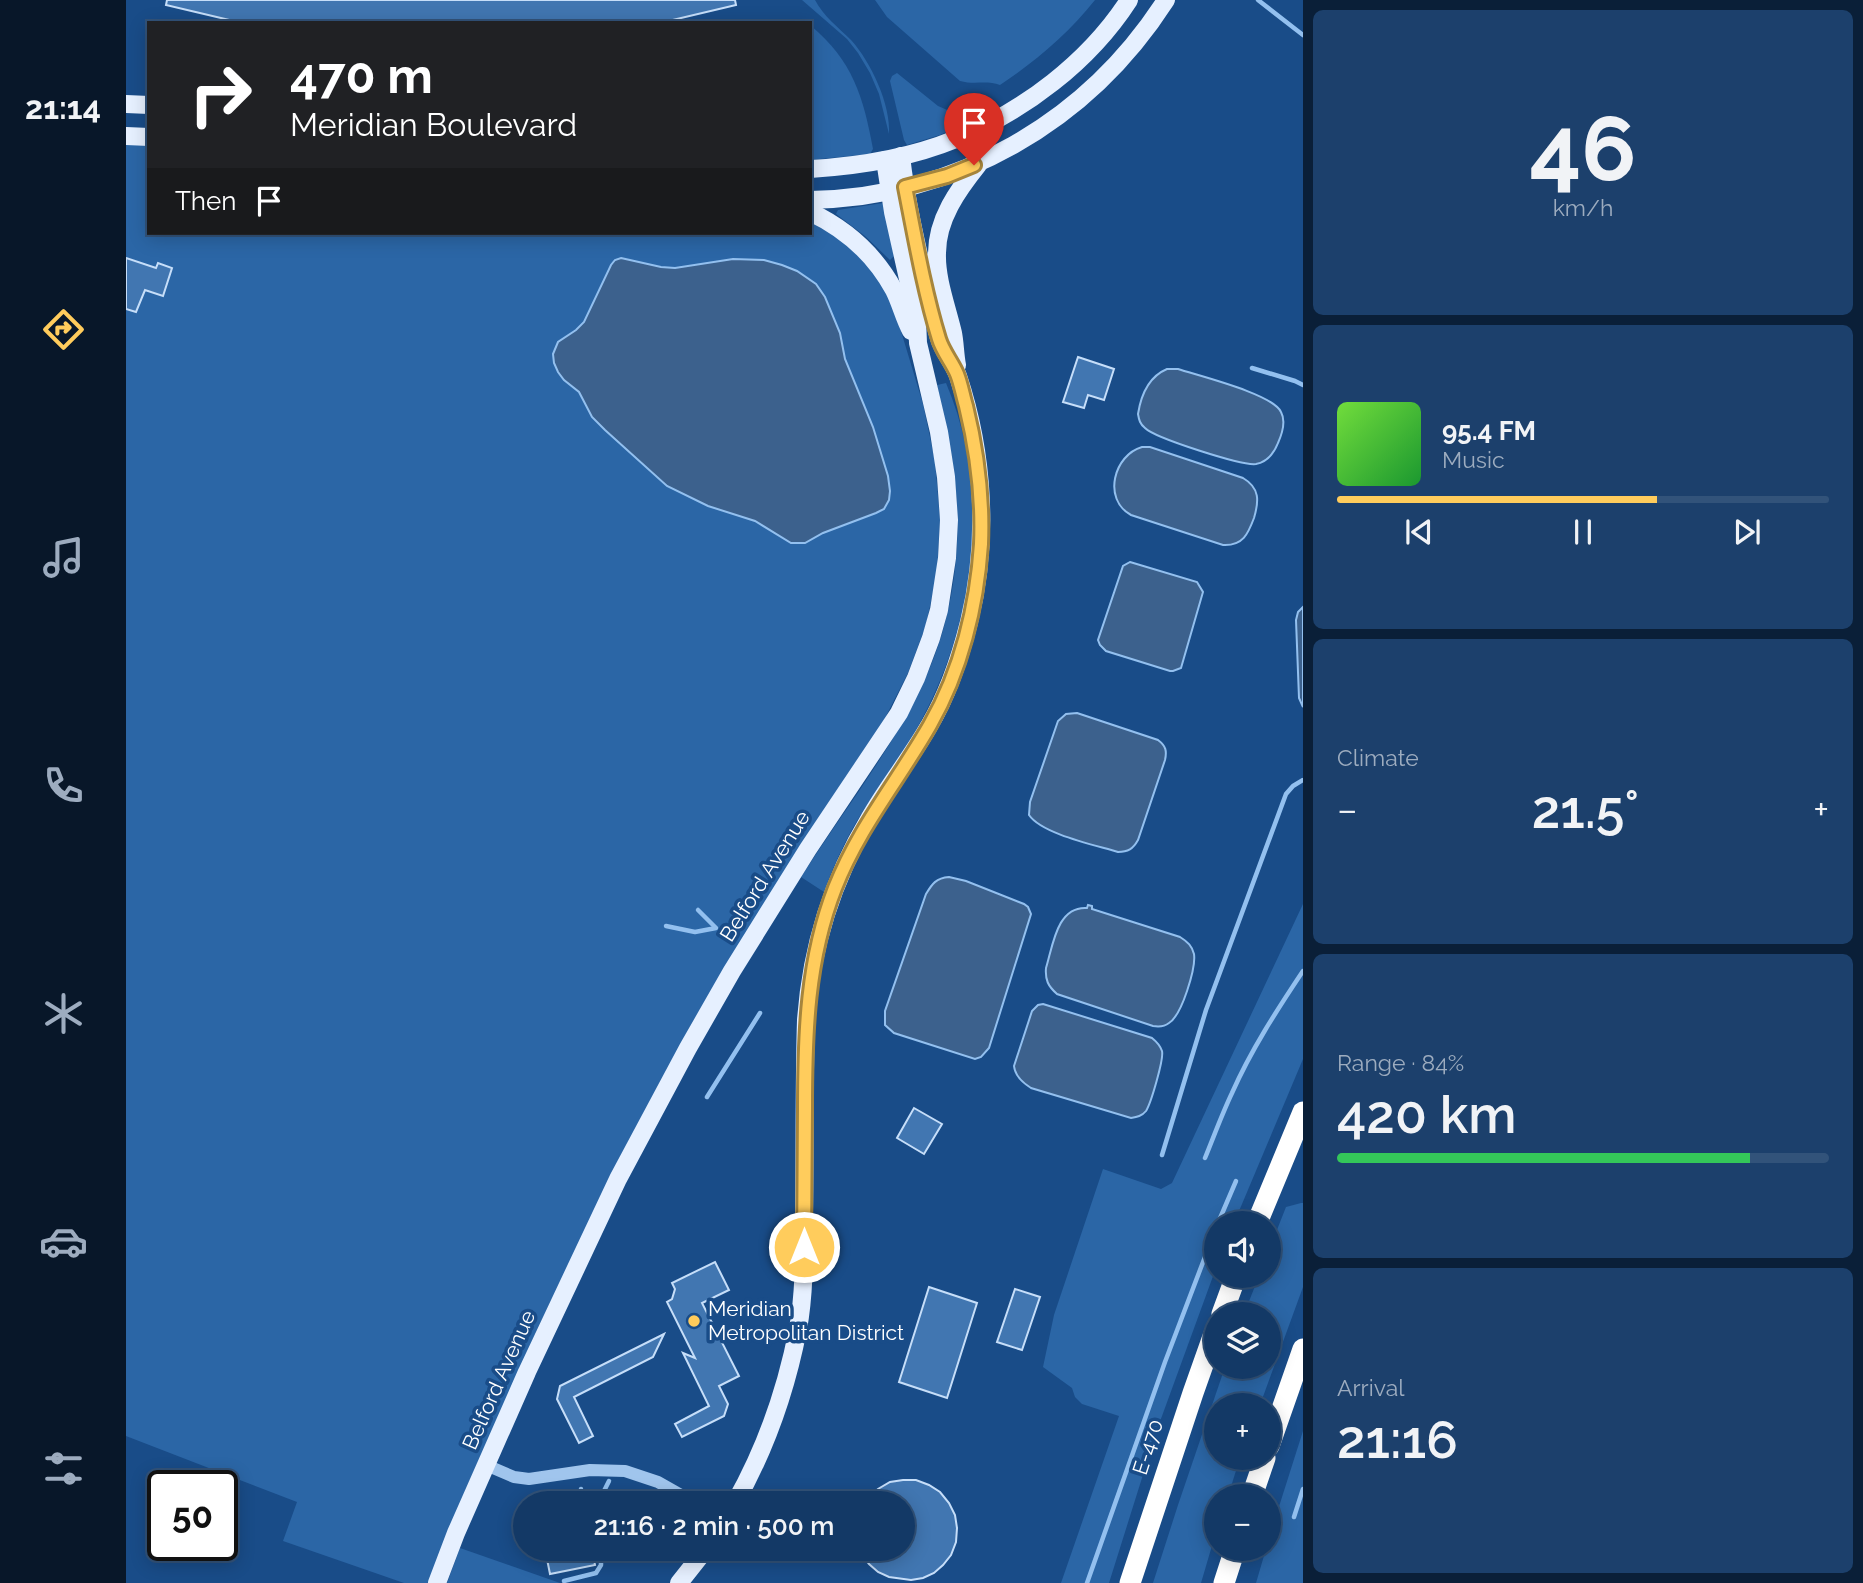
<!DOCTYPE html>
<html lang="en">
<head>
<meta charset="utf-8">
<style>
  :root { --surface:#133966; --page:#1c406c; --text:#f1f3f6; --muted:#9dacbf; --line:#32537a; --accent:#ffcc5c }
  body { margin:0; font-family:Raleway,sans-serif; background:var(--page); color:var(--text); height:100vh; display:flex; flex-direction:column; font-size:26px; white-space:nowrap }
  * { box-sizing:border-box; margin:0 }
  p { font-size:23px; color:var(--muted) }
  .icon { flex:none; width:38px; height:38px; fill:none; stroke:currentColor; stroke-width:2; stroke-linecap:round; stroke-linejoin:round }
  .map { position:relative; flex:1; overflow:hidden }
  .drawer { display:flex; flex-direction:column; gap:10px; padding:10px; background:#0a1f38; width:560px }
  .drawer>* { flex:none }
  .guide { position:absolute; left:21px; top:21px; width:665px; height:214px; border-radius:0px; box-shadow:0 4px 18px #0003,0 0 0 2px var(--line); background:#202124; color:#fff; overflow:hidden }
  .buttons { position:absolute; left:1078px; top:1211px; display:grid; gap:14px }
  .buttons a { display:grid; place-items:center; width:77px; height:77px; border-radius:50%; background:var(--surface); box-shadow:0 4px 18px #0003,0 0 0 2px var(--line); font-size:35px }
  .speed { position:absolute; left:21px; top:1470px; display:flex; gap:14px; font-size:35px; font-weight:700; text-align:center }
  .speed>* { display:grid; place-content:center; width:91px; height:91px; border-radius:50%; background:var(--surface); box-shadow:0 4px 18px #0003,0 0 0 2px var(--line); line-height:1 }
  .speed .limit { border:4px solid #111; border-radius:10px; background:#fff; color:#111 }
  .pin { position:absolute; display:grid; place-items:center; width:60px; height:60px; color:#fff; margin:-72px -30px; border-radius:50% 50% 50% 0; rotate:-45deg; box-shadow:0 0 7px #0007 }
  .pin .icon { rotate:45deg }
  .me { position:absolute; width:77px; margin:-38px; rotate:0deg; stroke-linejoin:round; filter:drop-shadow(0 0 5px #0008) }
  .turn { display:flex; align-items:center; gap:24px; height:147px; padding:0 28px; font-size:32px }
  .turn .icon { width:91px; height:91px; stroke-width:2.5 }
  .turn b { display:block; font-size:49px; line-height:60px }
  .then { display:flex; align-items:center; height:66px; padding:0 28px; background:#0003; gap:14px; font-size:26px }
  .big { font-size:52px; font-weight:600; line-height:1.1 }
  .drawer .widget { flex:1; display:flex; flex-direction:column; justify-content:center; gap:10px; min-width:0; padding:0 24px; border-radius:10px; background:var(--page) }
  .drawer .dial { align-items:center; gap:0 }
  .dial b { font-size:91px; line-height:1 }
  .song { display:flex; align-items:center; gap:21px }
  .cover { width:84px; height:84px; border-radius:10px; background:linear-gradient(135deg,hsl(100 70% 55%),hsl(130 70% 35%)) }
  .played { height:7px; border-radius:4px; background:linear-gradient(90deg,var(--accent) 65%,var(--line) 65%) }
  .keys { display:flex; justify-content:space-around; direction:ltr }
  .heat { display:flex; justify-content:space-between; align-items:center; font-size:38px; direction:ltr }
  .charge { height:10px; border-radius:5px; background:linear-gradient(90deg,#34c759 84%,var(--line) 0) }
  .trip { position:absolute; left:387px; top:1491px; width:402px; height:70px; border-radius:35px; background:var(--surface); box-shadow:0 4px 18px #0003,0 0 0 2px var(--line); font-weight:600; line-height:70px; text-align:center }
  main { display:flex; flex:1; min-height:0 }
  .tab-bar { display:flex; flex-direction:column; width:126px; justify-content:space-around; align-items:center; background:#081729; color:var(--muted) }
  .tab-bar .icon { width:49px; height:49px }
  .tab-bar .active { color:var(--accent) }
  .tab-bar b { font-size:32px; color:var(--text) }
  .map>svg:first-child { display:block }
  .green { fill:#2b66a6 }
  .water { fill:#3c618d; stroke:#93c0ef; stroke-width:2 }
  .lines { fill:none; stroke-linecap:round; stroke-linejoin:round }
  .stream { stroke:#93c0ef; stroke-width:4.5 }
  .building { fill:#4176b1; stroke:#c6def9; stroke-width:2 }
  .minor { stroke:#a0c5ed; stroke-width:12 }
  .major { stroke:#e6f0ff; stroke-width:18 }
  .highway { stroke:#fff; stroke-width:21 }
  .route-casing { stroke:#a6853c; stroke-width:18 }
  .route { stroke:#ffcc5c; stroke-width:12 }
  .poi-dot { fill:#ffcc5c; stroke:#194c88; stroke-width:2.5 }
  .labels { text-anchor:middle; stroke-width:7; stroke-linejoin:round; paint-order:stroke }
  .street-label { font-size:21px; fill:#fff; stroke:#194c88 }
  .poi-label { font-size:21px; fill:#fff; stroke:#194c88; text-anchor:start }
</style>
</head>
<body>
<main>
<nav class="tab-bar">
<b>21:14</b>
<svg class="icon active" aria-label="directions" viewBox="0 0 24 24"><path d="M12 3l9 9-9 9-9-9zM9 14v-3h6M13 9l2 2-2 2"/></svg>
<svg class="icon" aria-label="music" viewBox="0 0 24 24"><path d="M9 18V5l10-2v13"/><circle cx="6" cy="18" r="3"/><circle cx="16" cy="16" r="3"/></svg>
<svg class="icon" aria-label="phone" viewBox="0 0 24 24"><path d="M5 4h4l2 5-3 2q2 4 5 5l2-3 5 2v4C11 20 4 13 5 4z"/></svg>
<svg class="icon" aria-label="climate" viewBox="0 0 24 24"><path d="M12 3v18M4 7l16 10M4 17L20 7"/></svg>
<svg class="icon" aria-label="car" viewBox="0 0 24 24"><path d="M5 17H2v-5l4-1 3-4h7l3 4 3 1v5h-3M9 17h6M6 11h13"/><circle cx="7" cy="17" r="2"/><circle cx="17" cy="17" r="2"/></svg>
<svg class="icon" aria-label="filters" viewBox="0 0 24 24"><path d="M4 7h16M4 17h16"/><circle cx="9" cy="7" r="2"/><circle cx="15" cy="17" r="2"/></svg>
</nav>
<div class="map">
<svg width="1177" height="1583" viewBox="0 0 1177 1583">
  <rect width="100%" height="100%" fill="#194c88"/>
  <g class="green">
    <path d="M676,0h13c9,17 23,27 36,40 20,22 40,65 38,94l-10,-40 -9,-21 -12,-20 -11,-14z"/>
    <path d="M749,0h220c-27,34 -59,61 -95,85 -13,-5 -26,0 -40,-4l-73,-64z"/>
    <path d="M684,25c43,36 53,71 63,124l-3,5 -60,6z"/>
    <polygon points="771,73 812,106 833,115 845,116 847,120 814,135 781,145 778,140 764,81 766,76"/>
    <polygon points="0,144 23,145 23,233 684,233 684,220 716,239 754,279 768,308 797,404 809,461 814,520 811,573 800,625 782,673 759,718 673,847 612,946 566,1023 496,1153 409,1334 339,1491 302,1583 278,1583 157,1541 171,1502 0,1436"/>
    <polygon points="757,203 768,256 764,260 739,236 710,214 712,210"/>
    <path d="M820,383c48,112 28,249 -33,352 -15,26 -34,50 -50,76 -16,25 -29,53 -39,81l-23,-15c41,-64 90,-126 122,-194 26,-53 37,-118 34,-177 -2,-41 -11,-80 -20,-121z"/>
    <polygon points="1177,904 1177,1059 1108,1223 1090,1223 1090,1268 1032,1427 983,1583 935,1583 993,1416 956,1404 949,1397 946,1388 917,1367 928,1315 977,1169 1035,1189 1046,1183"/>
    <polygon points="1175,1203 1177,1203 1177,1287 1134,1405 1090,1405 1090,1458 1114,1458 1102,1496 1090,1496 1090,1532 1075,1583 1027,1583 1052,1505 1099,1367 1143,1367 1143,1314 1118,1314 1133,1276 1143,1276 1143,1250 1160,1207"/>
    <polygon points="1177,1431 1177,1583 1130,1583 1140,1549 1143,1549 1143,1538"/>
    <polygon points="334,1548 434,1583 321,1583"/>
  </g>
  <g class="water">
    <polygon points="495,258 535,267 549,268 607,259 638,260 656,265 671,271 690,284 699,297 714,333 719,359 747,427 762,476 764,491 763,500 758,509 750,513 697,533 679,543 665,543 629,521 582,506 541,486 479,430 466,417 453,392 438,380 432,372 428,363 427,354 432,342 450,330 458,322 485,265 489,260"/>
    <path d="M1041,369h11c21,7 95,25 103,43 5,9 1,22 -3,31 -4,10 -11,19 -22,21 -14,2 -101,-26 -111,-36 -5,-4 -6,-8 -7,-14 3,-19 10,-37 29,-45z"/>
    <path d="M1016,447h8l93,31c17,10 16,23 11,40 -6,16 -11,28 -31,27l-92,-30c-29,-16 -17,-60 11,-68z"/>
    <polygon points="1004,562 1071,582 1077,592 1055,668 1047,671 1044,671 980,651 974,645 972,640 997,566"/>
    <polygon points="1177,607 1177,707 1173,698 1170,620 1172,612"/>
    <path d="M951,713l81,27c8,6 9,11 7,20l-27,80c-5,9 -10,12 -20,12 -23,-7 -76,-18 -89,-37l1,-13 28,-81 8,-7z"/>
    <path d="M823,877l17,4 58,23 4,3 3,7 -42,134 -8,9 -6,2 -81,-26 -9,-8v-14l41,-117c6,-10 10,-16 23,-17z"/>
    <path d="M962,905l4,1v3l88,28c8,5 12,9 14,17 2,14 -12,61 -25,69 -5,4 -10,4 -16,3l-96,-32c-9,-8 -12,-14 -11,-26 7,-23 11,-62 41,-60z"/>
    <path d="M917,1004l109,34c5,4 8,7 10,13 2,8 -11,52 -16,60 -4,5 -9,6 -15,7l-100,-30c-8,-5 -16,-12 -17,-22l18,-55 6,-6z"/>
  </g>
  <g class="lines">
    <g class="stream">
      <polyline points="1132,0 1177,35"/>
      <polyline points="1126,368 1169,381 1177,385"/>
      <polyline points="540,926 569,932 590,928 572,910"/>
      <polyline points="581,1097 634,1013"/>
      <polyline points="1036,1155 1080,1010 1160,794 1167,786 1177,780"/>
      <path d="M1079,1158c9,-22 17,-44 27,-65 19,-43 45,-83 71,-122"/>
      <polyline points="1092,1223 1110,1181"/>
      <polyline points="455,1489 454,1496 478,1491 483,1481"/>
      <polyline points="1168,1517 1177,1489"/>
      <polyline points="438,1581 470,1573 475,1565 475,1552"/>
      <polyline points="961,1583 1039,1362 1090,1228"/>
    </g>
  </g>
  <g class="building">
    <polygon points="41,0 609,0 610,5 534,23 116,23 40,5"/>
    <polygon points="0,258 30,268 32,263 46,268 37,296 19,290 10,312 0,309"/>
    <polygon points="952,357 988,369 978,400 962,395 958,408 937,402"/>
    <polygon points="788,1108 816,1124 798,1154 771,1138"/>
    <polygon points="589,1262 603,1290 576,1303 613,1376 593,1386 602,1404 598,1416 556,1437 549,1424 583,1406 557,1353 569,1358 541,1302 546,1299 549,1289 546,1283"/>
    <polygon points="803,1287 851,1303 821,1398 773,1382"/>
    <polygon points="889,1289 914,1297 896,1350 871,1342"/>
    <polygon points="538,1334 527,1357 448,1397 467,1436 453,1443 431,1399 434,1386"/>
    <polygon points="777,1480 790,1480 803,1485 814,1492 823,1503 829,1515 831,1528 830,1542 825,1555 817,1565 808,1573 797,1578 785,1580 763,1577 752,1572 743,1564 732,1549 777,1549 777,1503 736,1503 752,1489 764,1482"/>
    <polygon points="419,1549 466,1549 469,1565 424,1574"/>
  </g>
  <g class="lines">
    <polyline class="minor" points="360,1465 388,1477 403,1479 464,1470 499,1471 532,1482 569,1503"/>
    <g class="major">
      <polyline points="0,104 23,105"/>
      <polyline points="0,136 23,137"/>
      <path d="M684,169c50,-3 100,-11 146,-30 68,-28 133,-77 173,-139"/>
      <path d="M684,200c147,-3 277,-77 356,-200"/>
      <path d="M684,212c36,17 65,43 84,78 7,14 10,28 17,41"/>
      <path d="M831,365c-2,-10 -2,-22 -4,-32 -6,-26 -17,-54 -16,-80 0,-34 21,-63 41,-88"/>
      <path d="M609,1503c31,-55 51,-112 63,-174 7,-39 6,-78 6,-117 1,-64 0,-128 2,-192 5,-71 26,-139 63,-201 18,-32 42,-61 60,-93 19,-32 31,-68 40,-104 20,-81 15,-168 -11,-246 -5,-14 -15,-24 -19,-38 -5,-17 -9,-35 -13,-52 -10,-43 -20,-86 -25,-130"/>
      <polyline points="311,1583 330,1533 401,1372 492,1179 562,1048 606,971 682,849 773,713 790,678 805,638 813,610 821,558 823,520 820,477 813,432 792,343 791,319 767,212 759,160"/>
      <polyline points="553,1583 580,1549"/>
    </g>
    <g class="highway">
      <polyline points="1131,1223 1177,1112"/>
      <polyline points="1096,1314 1110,1276"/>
      <polyline points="1143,1446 1177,1349"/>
      <polyline points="1126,1496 1139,1458"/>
      <polyline points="1004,1583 1067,1393 1090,1328"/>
      <polyline points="1098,1583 1109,1549"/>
    </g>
  </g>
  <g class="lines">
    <defs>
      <path id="route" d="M678,1247c0,-46 1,-93 1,-139 0,-75 2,-148 30,-220 24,-61 63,-107 95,-163 31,-54 47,-119 51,-181 2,-47 -4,-93 -15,-138 -3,-10 -5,-22 -9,-32 -5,-12 -14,-22 -18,-35 -15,-49 -24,-101 -34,-152l42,-11 27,-11"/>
    </defs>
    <use href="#route" class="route-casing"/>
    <use href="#route" class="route"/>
  </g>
  <circle class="poi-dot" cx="568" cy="1321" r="7"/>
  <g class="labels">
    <g class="street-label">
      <text transform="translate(639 876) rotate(-58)" y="7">Belford Avenue</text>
      <text transform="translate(373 1380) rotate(-66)" y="7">Belford Avenue</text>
      <text transform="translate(1022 1447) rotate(-72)" y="7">E-470</text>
    </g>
    <g class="poi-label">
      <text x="582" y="1316">Meridian<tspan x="582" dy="24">Metropolitan District</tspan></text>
    </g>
  </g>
</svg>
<div class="buttons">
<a><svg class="icon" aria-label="sound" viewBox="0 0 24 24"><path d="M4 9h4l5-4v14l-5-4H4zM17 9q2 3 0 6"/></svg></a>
<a><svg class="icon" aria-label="layers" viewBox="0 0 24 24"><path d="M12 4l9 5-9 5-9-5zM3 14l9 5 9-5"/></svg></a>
<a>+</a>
<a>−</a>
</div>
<div class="speed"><div class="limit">50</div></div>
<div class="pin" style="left:848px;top:165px;background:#d93025"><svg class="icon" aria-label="arrive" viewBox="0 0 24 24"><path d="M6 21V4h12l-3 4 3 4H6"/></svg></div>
<svg class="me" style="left:678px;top:1247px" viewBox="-20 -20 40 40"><circle r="17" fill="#ffcc5c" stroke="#fff" stroke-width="3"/><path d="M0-11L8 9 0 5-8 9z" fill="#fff"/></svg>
<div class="trip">21:16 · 2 min · 500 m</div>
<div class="guide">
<div class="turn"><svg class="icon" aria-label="right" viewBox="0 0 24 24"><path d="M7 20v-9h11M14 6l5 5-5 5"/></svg><div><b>470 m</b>Meridian Boulevard</div></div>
<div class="then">Then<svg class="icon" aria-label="arrive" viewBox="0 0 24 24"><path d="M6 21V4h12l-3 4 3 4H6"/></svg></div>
</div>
</div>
<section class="drawer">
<div class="widget dial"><b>46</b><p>km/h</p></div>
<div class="widget">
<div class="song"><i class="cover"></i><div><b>95.4 FM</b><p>Music</p></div></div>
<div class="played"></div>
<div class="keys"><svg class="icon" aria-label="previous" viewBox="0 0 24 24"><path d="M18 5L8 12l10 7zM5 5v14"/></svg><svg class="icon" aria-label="pause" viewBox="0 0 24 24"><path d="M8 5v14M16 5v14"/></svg><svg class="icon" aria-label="next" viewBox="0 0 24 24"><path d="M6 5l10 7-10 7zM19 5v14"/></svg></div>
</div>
<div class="widget"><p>Climate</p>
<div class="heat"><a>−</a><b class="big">21.5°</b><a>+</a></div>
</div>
<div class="widget"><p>Range · 84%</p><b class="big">420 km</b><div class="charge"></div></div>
<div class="widget"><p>Arrival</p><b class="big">21:16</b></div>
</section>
</main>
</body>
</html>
